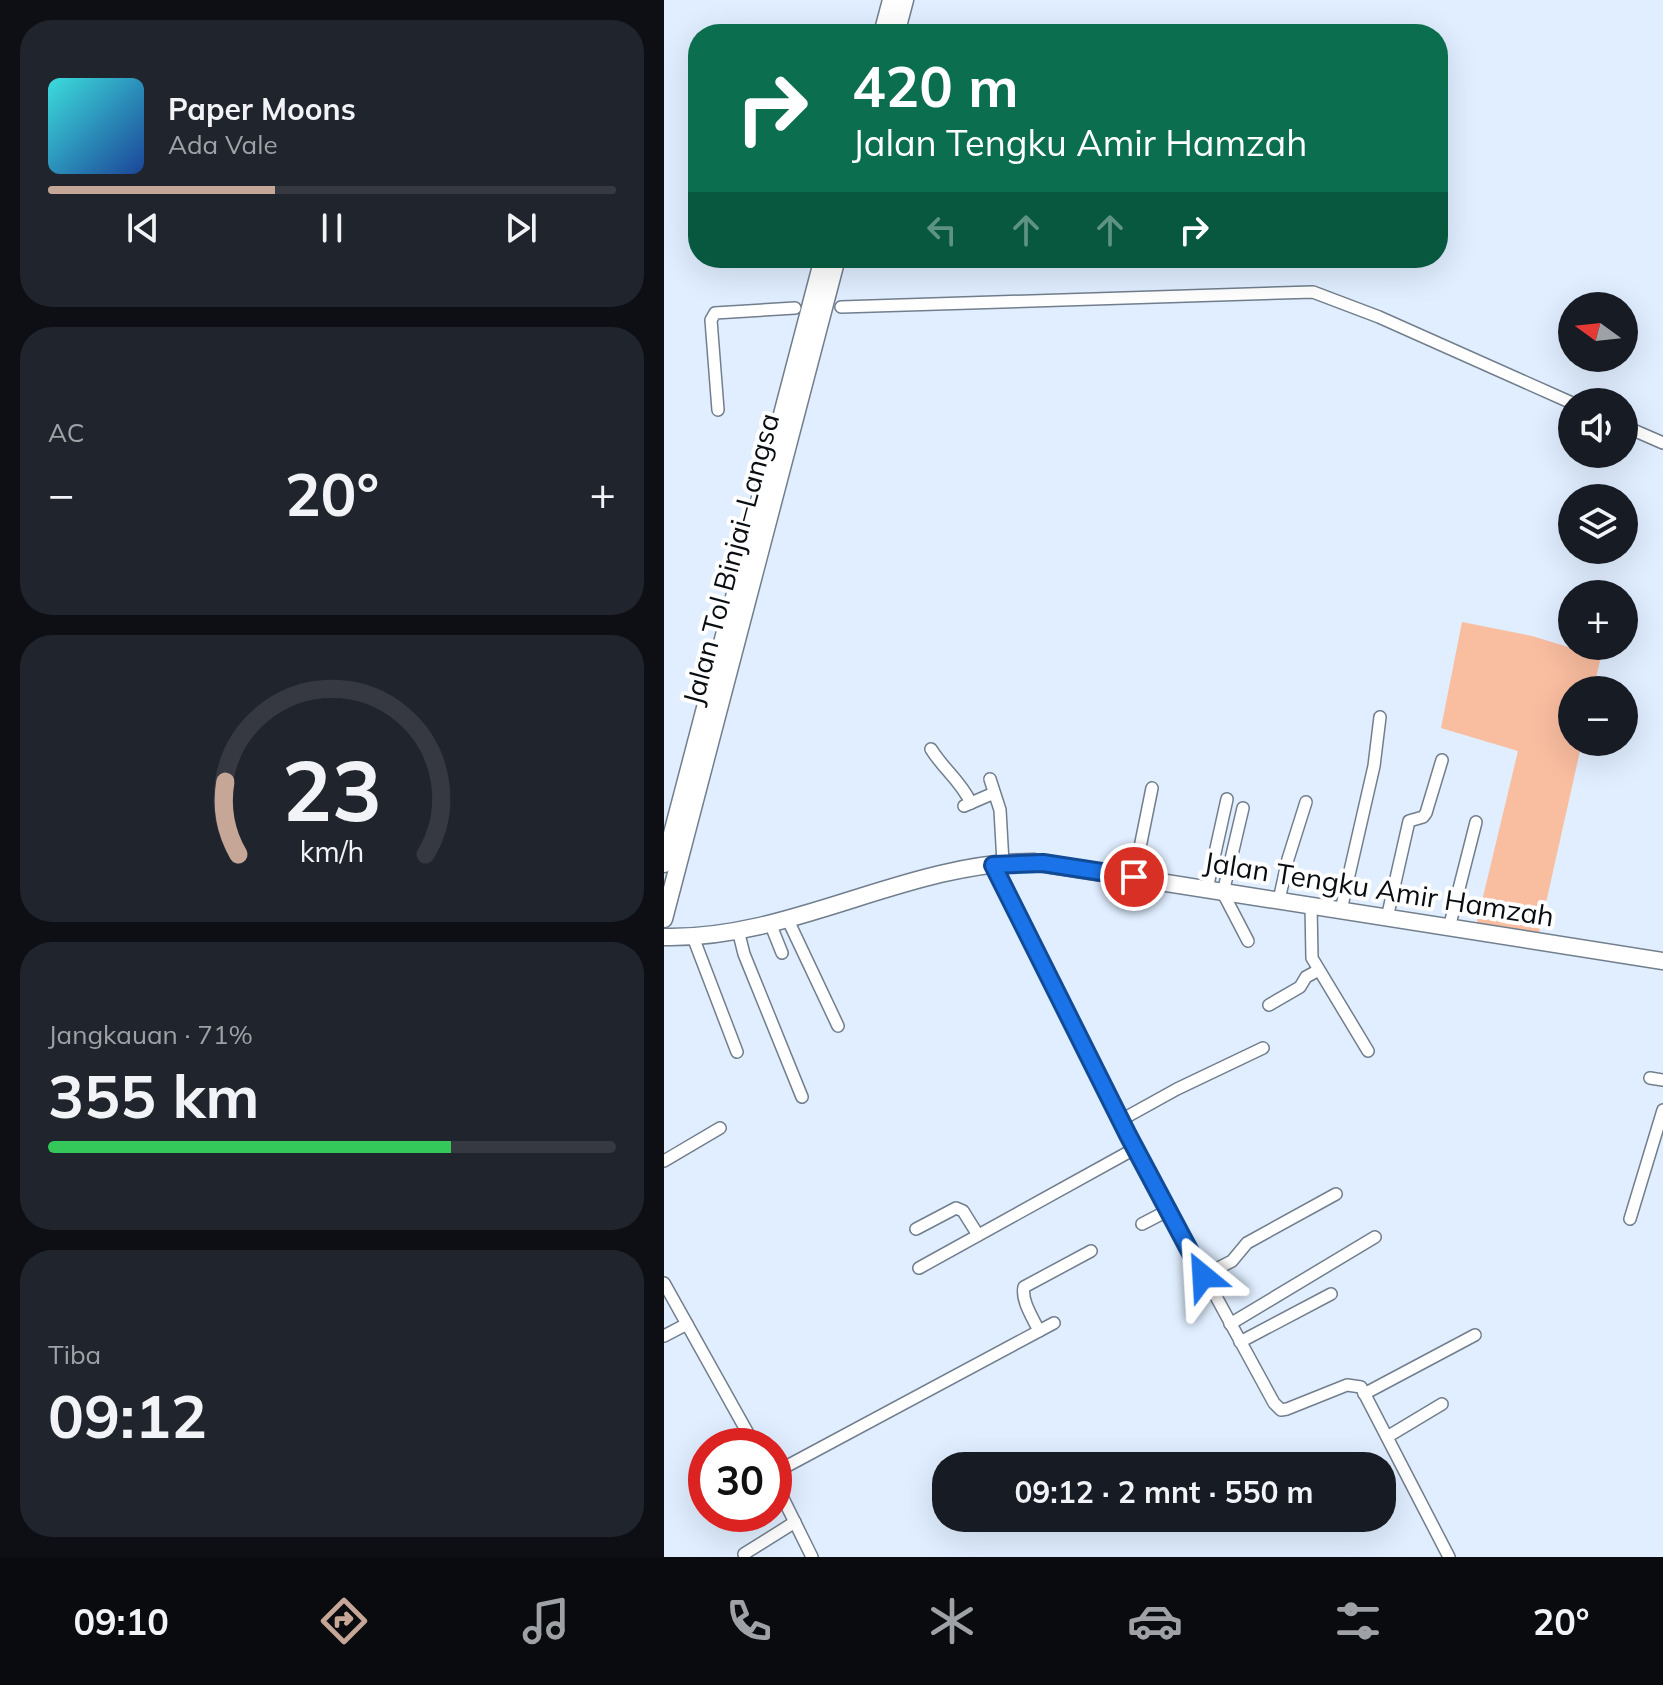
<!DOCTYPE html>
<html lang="id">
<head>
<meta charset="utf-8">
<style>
  :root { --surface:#171b24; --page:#20242c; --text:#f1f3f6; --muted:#9ea1a6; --line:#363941; --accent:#c6a797 }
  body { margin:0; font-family:Mulish,sans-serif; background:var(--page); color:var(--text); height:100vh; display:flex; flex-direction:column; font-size:30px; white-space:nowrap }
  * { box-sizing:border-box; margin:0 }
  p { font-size:26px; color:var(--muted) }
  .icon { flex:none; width:44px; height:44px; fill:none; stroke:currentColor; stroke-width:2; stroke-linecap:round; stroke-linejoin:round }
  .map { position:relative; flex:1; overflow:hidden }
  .details { display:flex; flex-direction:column; gap:20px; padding:20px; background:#0d0f14; width:664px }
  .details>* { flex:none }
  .hud { position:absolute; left:24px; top:24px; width:760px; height:244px; border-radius:32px; box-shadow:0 8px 32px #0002; background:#0b6e4f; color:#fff; overflow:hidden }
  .needle { width:52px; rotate:285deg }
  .tools { position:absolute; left:894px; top:292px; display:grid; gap:16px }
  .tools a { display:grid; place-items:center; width:80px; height:80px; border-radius:50%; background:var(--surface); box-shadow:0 8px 32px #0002; font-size:40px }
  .speed { position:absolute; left:24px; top:1428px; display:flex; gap:16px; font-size:40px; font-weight:700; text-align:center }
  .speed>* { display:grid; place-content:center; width:104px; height:104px; border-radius:50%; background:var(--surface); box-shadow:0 8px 32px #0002; line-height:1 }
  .speed .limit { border:12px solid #d22; background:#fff; color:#111 }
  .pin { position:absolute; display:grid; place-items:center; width:68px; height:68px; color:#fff; margin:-34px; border:4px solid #fff; border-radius:50%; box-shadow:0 2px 8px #0007 }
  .me { position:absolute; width:88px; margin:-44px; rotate:333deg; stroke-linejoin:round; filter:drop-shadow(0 0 6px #0008) }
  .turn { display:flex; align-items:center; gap:28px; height:168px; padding:0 32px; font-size:36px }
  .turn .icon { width:104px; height:104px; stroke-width:2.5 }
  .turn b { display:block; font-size:56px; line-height:68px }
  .lanes { display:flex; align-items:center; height:76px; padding:0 32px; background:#0003; justify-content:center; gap:40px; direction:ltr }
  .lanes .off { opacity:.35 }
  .big { font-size:60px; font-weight:700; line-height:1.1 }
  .details .widget { flex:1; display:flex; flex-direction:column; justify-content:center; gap:12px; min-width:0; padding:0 28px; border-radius:32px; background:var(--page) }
  .details .dial { align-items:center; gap:0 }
  .dial svg { height:208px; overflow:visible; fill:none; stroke:var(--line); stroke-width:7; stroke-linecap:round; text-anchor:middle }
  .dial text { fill:var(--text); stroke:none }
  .song { display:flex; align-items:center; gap:24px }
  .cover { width:96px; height:96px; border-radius:12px; background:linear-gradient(135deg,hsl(180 70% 55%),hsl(220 70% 35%)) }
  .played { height:8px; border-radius:4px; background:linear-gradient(90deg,var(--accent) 40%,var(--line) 40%) }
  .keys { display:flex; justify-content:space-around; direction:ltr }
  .heat { display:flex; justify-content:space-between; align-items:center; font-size:44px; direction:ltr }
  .charge { height:12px; border-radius:6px; background:linear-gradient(90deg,#34c759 71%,var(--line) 0) }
  .trip { position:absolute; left:268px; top:1452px; width:464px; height:80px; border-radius:32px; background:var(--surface); box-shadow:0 8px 32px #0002; font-weight:700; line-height:80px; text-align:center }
  .menu { display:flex; height:128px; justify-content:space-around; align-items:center; background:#090b0e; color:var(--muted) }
  .menu .icon { width:56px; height:56px }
  .menu .selected { color:var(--accent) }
  .menu b { font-size:36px; color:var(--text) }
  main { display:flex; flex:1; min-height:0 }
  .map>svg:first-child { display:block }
  .green { fill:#f9bda0 }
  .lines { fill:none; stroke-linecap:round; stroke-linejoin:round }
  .minor-casing { stroke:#717e8d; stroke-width:14 }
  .highway-casing { stroke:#717e8d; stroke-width:19 }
  .minor { stroke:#fff; stroke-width:11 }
  .highway { stroke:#fff; stroke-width:16 }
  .route-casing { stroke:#114b97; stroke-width:20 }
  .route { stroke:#1a73e8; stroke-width:14 }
  .labels { text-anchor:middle; stroke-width:8; stroke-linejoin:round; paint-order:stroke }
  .street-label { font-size:28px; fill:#080d12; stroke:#fff }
</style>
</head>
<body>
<main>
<section class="details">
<div class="widget">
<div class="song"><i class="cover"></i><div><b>Paper Moons</b><p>Ada Vale</p></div></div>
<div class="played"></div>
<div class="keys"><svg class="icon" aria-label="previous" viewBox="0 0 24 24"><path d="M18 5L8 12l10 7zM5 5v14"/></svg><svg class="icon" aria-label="pause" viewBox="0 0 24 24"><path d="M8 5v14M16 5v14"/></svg><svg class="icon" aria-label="next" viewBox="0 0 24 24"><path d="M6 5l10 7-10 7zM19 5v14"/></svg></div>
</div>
<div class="widget"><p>AC</p>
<div class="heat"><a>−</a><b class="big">20°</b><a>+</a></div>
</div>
<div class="widget dial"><svg viewBox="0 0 100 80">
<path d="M14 69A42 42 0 1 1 86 69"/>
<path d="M14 69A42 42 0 0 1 9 41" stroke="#c6a797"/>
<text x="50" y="56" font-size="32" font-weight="700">23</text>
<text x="50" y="72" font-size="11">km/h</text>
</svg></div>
<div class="widget"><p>Jangkauan · 71%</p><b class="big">355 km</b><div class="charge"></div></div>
<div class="widget"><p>Tiba</p><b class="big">09:12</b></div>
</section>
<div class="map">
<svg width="999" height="1557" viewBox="0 0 999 1557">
  <rect width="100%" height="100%" fill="#e0eeff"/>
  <polygon class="green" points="798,622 868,636 937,657 929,690 908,690 908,742 918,742 875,934 812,926 854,751 777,728"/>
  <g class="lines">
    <defs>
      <g id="minor">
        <polyline points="177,307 649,292 715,317 908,403"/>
        <polyline points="54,410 47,320 51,313 131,308"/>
        <polyline points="960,426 999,443"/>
        <path d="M267,749c13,21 29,31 40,54"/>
        <polyline points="326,779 336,810 339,863"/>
        <polyline points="300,806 330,793"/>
        <polyline points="579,808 559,893 584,941"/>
        <polyline points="329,865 464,1135 610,1403 617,1410 623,1409 683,1385 697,1387 785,1557"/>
        <polyline points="470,877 488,788"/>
        <polyline points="543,889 563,799"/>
        <polyline points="615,900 624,859 642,802"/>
        <polyline points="647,906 648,958 704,1051"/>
        <polyline points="677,910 710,766 716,717"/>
        <polyline points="123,918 174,1026"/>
        <polyline points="723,918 745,821 759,817 762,813 778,760"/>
        <polyline points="106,923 118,953"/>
        <polyline points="785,928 812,822"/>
        <polyline points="74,930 80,954 138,1097"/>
        <polyline points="29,937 73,1052"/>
        <polyline points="605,1005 636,987 642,977 653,971"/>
        <polyline points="986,1078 999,1080"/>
        <polyline points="457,1120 513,1089 599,1048"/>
        <polyline points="0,1161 56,1128"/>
        <polyline points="966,1219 999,1110"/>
        <polyline points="478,1224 505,1210"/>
        <polyline points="252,1229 292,1208 299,1211 314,1235"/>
        <polyline points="255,1268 472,1148"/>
        <polyline points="539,1276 568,1261 583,1243 672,1194"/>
        <polyline points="0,1283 91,1446"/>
        <polyline points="566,1324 711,1237"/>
        <path d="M375,1331c-6,-13 -18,-30 -15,-44l67,-36"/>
        <polyline points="0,1336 23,1324"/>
        <polyline points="576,1342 667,1294"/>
        <polyline points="700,1394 811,1335"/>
        <polyline points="723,1437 778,1404"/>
        <polyline points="110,1473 390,1323"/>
        <polyline points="110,1480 148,1557"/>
        <polyline points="80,1554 131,1522"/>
      </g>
      <g id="highway">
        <polyline points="218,34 227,0"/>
        <polyline points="232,34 241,0"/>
        <polyline points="0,864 159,258"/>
        <polyline points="0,919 173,258"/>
        <path d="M0,937c127,3 242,-75 369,-75l630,99"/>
      </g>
    </defs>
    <use href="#minor" class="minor-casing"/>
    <use href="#highway" class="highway-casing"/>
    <use href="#minor" class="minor"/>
    <use href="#highway" class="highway"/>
  </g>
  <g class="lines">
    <defs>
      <polyline id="route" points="470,877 379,863 329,865 464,1135 539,1276"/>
    </defs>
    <use href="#route" class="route-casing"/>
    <use href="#route" class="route"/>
  </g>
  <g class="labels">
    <g class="street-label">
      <text transform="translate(67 559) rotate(-75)" y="10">Jalan Tol Binjai–Langsa</text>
      <text transform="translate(715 889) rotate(9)" y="10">Jalan Tengku Amir Hamzah</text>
    </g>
  </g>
</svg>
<div class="tools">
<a><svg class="needle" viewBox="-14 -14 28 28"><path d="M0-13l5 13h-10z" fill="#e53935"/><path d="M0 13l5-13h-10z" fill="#9ea1a6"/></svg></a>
<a><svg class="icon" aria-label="sound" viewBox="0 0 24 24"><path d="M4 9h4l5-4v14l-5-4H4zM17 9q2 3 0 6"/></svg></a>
<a><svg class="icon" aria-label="layers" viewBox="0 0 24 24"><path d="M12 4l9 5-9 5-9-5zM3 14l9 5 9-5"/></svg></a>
<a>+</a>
<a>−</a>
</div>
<div class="speed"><div class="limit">30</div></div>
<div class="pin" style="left:470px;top:877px;background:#d93025"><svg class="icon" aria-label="arrive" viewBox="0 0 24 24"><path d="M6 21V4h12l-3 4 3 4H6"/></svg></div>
<svg class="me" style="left:539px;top:1276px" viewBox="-20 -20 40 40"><path d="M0-17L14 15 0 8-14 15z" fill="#1a73e8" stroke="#fff" stroke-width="4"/></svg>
<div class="trip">09:12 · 2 mnt · 550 m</div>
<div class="hud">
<div class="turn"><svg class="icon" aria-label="right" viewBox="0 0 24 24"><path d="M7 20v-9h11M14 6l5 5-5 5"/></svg><div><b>420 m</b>Jalan Tengku Amir Hamzah</div></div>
<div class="lanes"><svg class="icon off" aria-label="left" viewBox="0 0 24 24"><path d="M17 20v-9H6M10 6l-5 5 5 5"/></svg><svg class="icon off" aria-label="ahead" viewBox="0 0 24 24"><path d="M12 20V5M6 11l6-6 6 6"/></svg><svg class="icon off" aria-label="ahead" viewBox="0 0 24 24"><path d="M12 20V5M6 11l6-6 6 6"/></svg><svg class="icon" aria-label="right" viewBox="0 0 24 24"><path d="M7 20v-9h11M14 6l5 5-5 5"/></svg></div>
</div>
</div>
</main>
<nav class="menu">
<b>09:10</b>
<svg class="icon selected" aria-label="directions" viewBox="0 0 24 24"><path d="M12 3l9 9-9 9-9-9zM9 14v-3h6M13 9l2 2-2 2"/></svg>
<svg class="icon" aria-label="music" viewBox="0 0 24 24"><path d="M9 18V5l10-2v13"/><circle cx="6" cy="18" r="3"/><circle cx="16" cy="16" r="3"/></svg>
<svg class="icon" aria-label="phone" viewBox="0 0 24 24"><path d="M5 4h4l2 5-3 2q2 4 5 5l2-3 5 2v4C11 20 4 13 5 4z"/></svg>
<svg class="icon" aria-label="climate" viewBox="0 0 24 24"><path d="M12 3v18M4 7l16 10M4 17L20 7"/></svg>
<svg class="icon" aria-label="car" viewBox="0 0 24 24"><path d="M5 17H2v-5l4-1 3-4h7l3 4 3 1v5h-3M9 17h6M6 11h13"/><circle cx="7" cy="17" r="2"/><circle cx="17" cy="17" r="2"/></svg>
<svg class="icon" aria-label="filters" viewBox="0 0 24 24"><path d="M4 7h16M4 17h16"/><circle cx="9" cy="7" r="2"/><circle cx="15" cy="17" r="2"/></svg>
<b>20°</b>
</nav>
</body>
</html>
